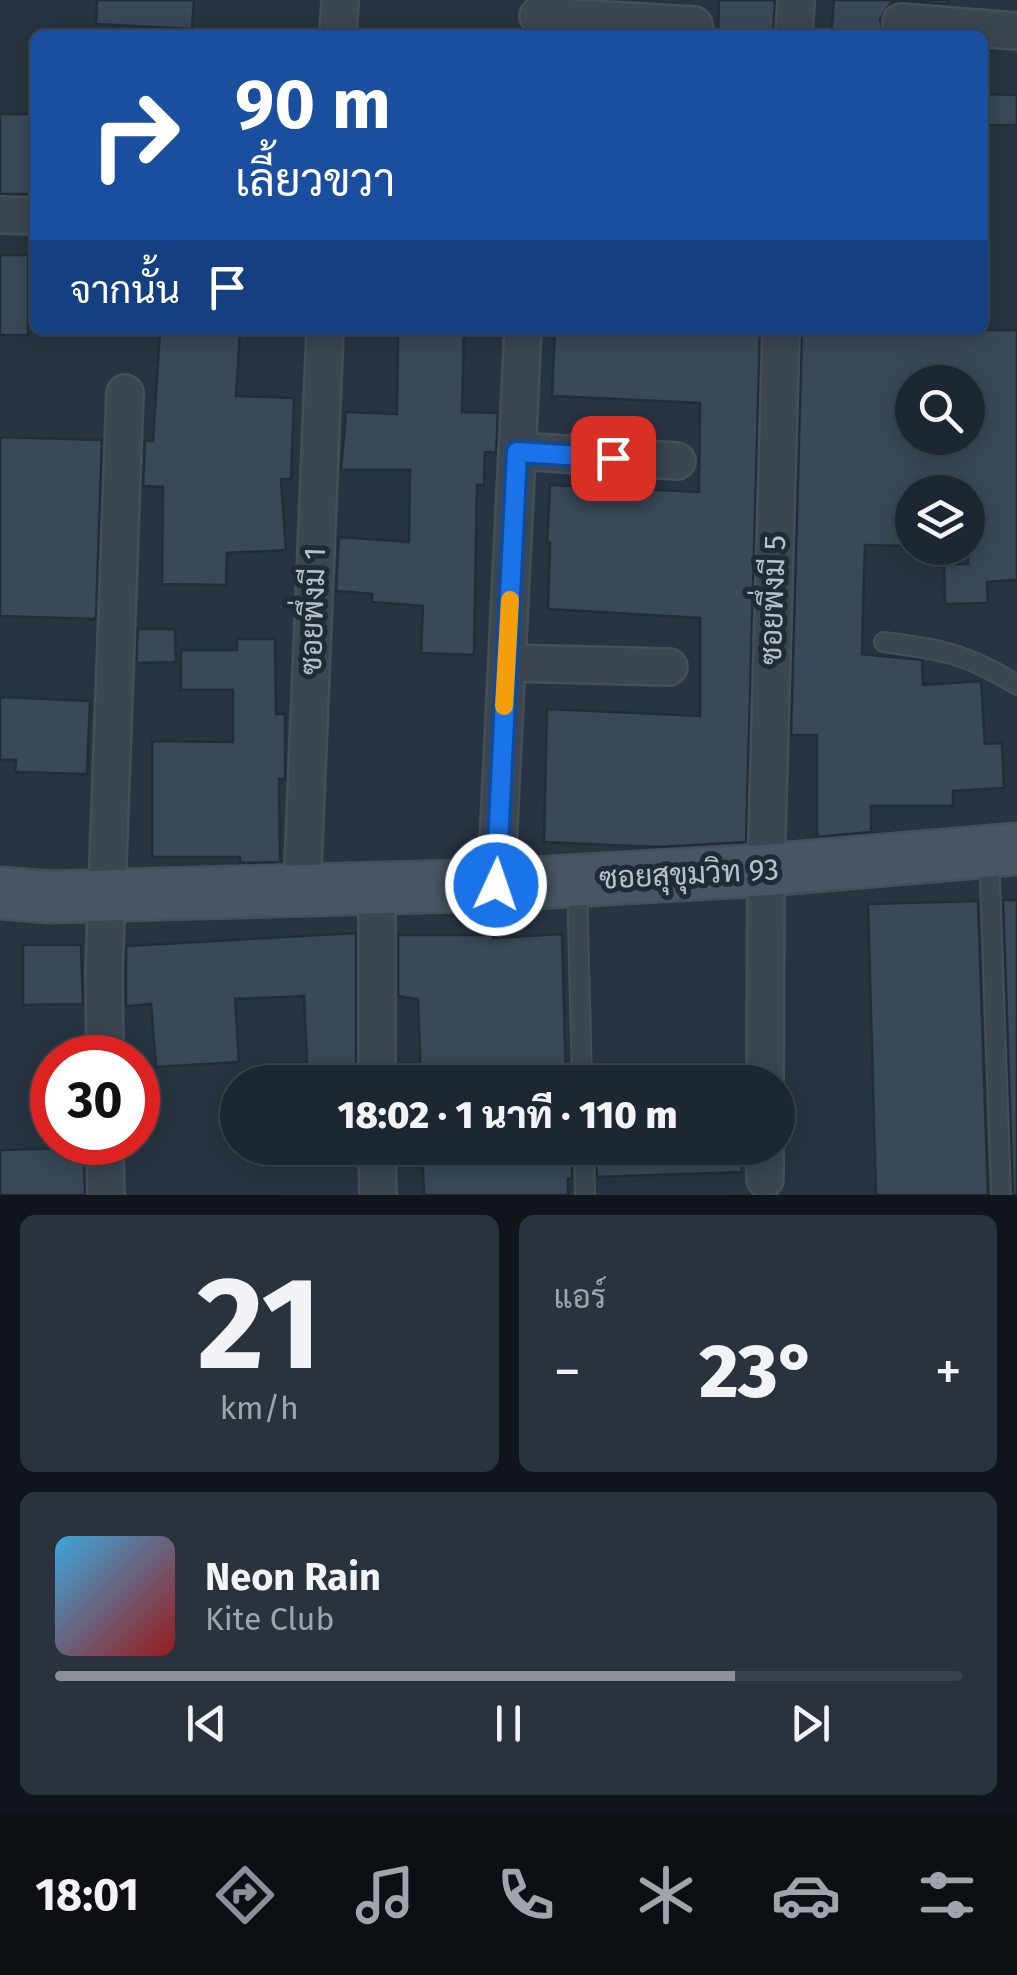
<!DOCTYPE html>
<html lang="th">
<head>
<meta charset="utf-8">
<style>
  :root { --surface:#1d2731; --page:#2a333d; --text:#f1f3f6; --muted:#a0a5ab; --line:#3b444d; --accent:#8c9099 }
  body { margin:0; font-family:"Fira Sans",Sarabun,sans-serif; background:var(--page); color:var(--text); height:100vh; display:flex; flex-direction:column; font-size:38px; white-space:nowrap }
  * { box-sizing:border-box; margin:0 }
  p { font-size:32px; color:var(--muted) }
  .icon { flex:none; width:55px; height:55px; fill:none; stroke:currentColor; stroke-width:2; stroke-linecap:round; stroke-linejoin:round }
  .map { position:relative; height:1195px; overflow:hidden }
  .side { display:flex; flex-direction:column; gap:20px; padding:20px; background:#10151b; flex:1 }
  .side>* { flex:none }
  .guide { position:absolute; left:30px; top:30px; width:958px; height:305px; border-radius:15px; box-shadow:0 5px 25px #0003,0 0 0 2px var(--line); background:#1a4fa0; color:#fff; overflow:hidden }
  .tools { position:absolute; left:895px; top:365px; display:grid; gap:20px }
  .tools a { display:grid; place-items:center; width:90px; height:90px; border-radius:50%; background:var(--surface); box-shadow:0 5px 25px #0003,0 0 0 2px var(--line); font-size:50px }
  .speed { position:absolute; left:30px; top:1035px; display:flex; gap:20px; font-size:50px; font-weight:700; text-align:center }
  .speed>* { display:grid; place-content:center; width:130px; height:130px; border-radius:50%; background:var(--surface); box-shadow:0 5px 25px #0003,0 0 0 2px var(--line); line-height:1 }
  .speed .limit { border:15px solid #d22; background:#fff; color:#111 }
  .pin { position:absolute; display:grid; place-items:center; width:85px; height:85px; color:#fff; margin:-42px; border-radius:20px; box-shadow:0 5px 15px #0006 }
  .me { position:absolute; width:110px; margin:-55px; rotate:3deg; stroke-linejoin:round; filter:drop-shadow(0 0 8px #0008) }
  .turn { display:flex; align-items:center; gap:35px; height:210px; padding:0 40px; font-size:45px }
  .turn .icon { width:130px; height:130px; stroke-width:2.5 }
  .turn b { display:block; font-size:70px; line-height:85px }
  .then { display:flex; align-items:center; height:95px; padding:0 40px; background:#0003; gap:20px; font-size:38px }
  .big { font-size:75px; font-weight:800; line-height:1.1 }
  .side .card { flex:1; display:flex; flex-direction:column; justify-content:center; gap:15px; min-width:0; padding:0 35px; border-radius:15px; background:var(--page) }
  .side .dial { align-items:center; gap:0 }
  .dial b { font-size:130px; line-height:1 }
  .song { display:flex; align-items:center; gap:30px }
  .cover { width:120px; height:120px; border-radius:15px; background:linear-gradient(135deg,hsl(200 70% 55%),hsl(0 70% 35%)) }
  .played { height:10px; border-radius:5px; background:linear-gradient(90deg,var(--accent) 75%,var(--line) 75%) }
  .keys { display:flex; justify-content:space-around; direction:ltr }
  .heat { display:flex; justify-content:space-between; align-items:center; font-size:55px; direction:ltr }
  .side .tiles { flex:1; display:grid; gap:20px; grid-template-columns:1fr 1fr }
  .card:last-child { grid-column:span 2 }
  .trip { position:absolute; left:220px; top:1065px; width:575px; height:100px; border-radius:50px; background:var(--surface); box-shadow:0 5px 25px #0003,0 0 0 2px var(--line); font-weight:800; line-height:100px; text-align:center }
  .tabs { display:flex; height:160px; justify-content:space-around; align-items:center; background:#0c1014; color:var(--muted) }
  .tabs .icon { width:70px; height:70px }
  .tabs .selected { color:var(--accent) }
  .tabs b { font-size:45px; color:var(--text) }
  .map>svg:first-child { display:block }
  .building { fill:#394957; stroke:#222d38; stroke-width:2.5; fill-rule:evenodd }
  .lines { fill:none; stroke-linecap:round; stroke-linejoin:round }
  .lane-casing { stroke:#454f5a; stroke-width:22 }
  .street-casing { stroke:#454f5a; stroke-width:40 }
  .secondary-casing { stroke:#454f5a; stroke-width:55 }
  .lane { stroke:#3b4651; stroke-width:18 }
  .street { stroke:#3b4651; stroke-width:35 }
  .secondary { stroke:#495564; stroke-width:50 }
  .route-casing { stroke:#114b97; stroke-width:25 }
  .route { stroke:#1a73e8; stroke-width:18 }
  .slow { stroke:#f59e0b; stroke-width:18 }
  .labels { text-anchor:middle; stroke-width:10; stroke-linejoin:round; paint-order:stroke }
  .street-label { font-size:30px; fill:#b8c1cb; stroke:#1f2b36 }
</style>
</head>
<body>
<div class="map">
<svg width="1017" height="1195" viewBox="0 0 1017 1195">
  <rect width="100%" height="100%" fill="#273441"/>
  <g class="building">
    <polygon points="97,0 194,0 192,29 96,24"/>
    <polygon points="719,0 775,0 773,35 718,35"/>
    <polygon points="834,0 948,0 947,4 903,1 891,3 880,19 885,35 831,35"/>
    <polygon points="982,94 1017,95 1017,125 982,125"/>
    <rect x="0" y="114" width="30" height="80"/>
    <rect x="0" y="255" width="28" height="80"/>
    <polygon points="160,330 240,330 236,396 294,398 291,479 281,479 286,550 227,553 226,585 162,584 163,487 143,486 145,441 153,441"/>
    <polygon points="398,330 464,330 462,412 498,413 496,453 485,452 484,485 477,485 474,655 421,653 423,606 372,602 372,594 336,591 339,537 409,542 410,470 341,470 346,412 397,414"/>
    <polygon points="555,330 760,330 746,842 657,847 544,842 547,709 700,716 700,618 548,609 550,543 547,543 550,485 699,492 700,403 552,396"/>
    <path d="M802,330h215v250l-30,2 1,21 -43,1 -1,-40h24v-74l-56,-1v57l-47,-1 -2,67 -1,42 60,6 1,25 58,-4 4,63 17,-1 2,45 -51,3v15h-82v26l-54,5v-102h-26zM912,373l56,6v59h-56z"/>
    <polygon points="0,437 102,440 96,619 0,616"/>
    <polygon points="138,629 175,629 176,662 136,663"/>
    <polygon points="237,639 275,639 276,714 285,714 285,779 279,779 280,862 240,863 240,857 152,857 152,741 233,742 233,690 181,690 181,650 237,650"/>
    <polygon points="0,697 90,701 87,774 15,772 16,760 0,760"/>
    <polygon points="1003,900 1017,900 1017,1195 1013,1195"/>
    <polygon points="978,901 988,1195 876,1195 868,904"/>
    <polygon points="356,933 356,1082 308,1082 304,996 235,999 239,1062 156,1067 151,1004 126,1006 126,946"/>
    <polygon points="562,934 566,1082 421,1082 418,999 398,996 398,935 493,935 493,938"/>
    <polygon points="23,945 81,945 83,1004 23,1005"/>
    <polygon points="84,1148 85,1195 0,1195 0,1150"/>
    <polygon points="422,1148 572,1148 572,1178 568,1179 568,1195 424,1195"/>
    <polygon points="596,1148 741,1148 742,1172 597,1177"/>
  </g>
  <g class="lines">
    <defs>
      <g id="lane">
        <path d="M884,642c59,8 81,11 133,43"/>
        <polyline points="989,852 1001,1195"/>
        <polyline points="577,881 582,1082"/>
        <polyline points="584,1148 585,1195"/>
      </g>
      <g id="street">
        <polyline points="538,16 694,25"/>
        <polyline points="901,22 1017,31"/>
        <polyline points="338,35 340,0"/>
        <polyline points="794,35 796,0"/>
        <polyline points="0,215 35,216"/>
        <polyline points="517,451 677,461"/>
        <polyline points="507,663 669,667"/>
        <polyline points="496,885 523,330"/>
        <polyline points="377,889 377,1082"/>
        <polyline points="302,892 325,330"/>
        <polyline points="105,1058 104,973 125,393"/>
        <polyline points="765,1082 766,870 781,330"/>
        <polyline points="105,1142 106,1195"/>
        <polyline points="377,1148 378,1195"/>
        <polyline points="765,1179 765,1148"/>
      </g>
      <polyline id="secondary" points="0,893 49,897 496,885 766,870 1017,849"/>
    </defs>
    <use href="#lane" class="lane-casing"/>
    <use href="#street" class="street-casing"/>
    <use href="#secondary" class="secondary-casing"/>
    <use href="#lane" class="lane"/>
    <use href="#street" class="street"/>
    <use href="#secondary" class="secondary"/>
  </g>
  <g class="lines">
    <defs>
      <polyline id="route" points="496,885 517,452 613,458"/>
    </defs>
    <use href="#route" class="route-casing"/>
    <use href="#route" class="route"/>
    <polyline class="slow" points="504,706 510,600"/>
  </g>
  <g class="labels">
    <g class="street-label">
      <text transform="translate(773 600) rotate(-88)" y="10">ซอยพึ่งมี 5</text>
      <text transform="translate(313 611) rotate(-88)" y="10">ซอยพึ่งมี 1</text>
      <text transform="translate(689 874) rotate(-3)" y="10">ซอยสุขุมวิท 93</text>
    </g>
  </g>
</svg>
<div class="tools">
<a><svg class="icon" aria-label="search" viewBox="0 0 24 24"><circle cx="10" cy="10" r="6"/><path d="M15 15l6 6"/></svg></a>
<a><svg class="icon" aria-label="layers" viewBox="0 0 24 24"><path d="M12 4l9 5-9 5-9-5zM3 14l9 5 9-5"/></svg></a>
</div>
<div class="speed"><div class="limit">30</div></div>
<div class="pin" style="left:613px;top:458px;background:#d93025"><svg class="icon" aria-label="arrive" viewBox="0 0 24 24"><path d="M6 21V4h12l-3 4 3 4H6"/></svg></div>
<svg class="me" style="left:496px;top:885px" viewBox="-20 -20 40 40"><circle r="17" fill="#1a73e8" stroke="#fff" stroke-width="3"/><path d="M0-11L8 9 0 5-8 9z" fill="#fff"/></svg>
<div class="trip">18:02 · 1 นาที · 110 m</div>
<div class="guide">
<div class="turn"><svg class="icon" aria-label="right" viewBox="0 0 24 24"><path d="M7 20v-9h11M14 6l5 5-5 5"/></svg><div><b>90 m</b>เลี้ยวขวา</div></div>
<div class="then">จากนั้น<svg class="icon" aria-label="arrive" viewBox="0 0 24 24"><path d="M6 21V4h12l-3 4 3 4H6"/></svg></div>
</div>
</div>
<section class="side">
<div class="tiles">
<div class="card dial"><b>21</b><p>km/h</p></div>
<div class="card"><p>แอร์</p>
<div class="heat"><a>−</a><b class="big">23°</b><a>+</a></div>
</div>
<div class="card">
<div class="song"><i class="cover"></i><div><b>Neon Rain</b><p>Kite Club</p></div></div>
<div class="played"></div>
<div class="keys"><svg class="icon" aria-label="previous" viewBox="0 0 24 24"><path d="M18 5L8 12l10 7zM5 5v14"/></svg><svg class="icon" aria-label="pause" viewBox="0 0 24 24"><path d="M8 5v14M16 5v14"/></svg><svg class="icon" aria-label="next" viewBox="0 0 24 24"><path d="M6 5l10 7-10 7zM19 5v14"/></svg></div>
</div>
</div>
</section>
<nav class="tabs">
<b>18:01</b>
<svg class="icon selected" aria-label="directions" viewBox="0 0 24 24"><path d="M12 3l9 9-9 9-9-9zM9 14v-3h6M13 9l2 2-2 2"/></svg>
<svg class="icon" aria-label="music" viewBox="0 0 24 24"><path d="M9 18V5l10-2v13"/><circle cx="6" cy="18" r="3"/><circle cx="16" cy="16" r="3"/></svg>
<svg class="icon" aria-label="phone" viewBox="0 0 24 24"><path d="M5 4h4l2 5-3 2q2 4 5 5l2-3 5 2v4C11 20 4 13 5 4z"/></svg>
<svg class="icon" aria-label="climate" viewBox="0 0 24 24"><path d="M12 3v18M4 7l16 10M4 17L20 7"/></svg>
<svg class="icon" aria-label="car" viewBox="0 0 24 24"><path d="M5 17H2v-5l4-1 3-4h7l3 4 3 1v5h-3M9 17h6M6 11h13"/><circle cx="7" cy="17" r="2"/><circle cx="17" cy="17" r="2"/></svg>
<svg class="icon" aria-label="filters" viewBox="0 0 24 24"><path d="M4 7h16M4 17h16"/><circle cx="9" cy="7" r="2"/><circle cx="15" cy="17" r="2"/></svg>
</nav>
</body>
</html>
